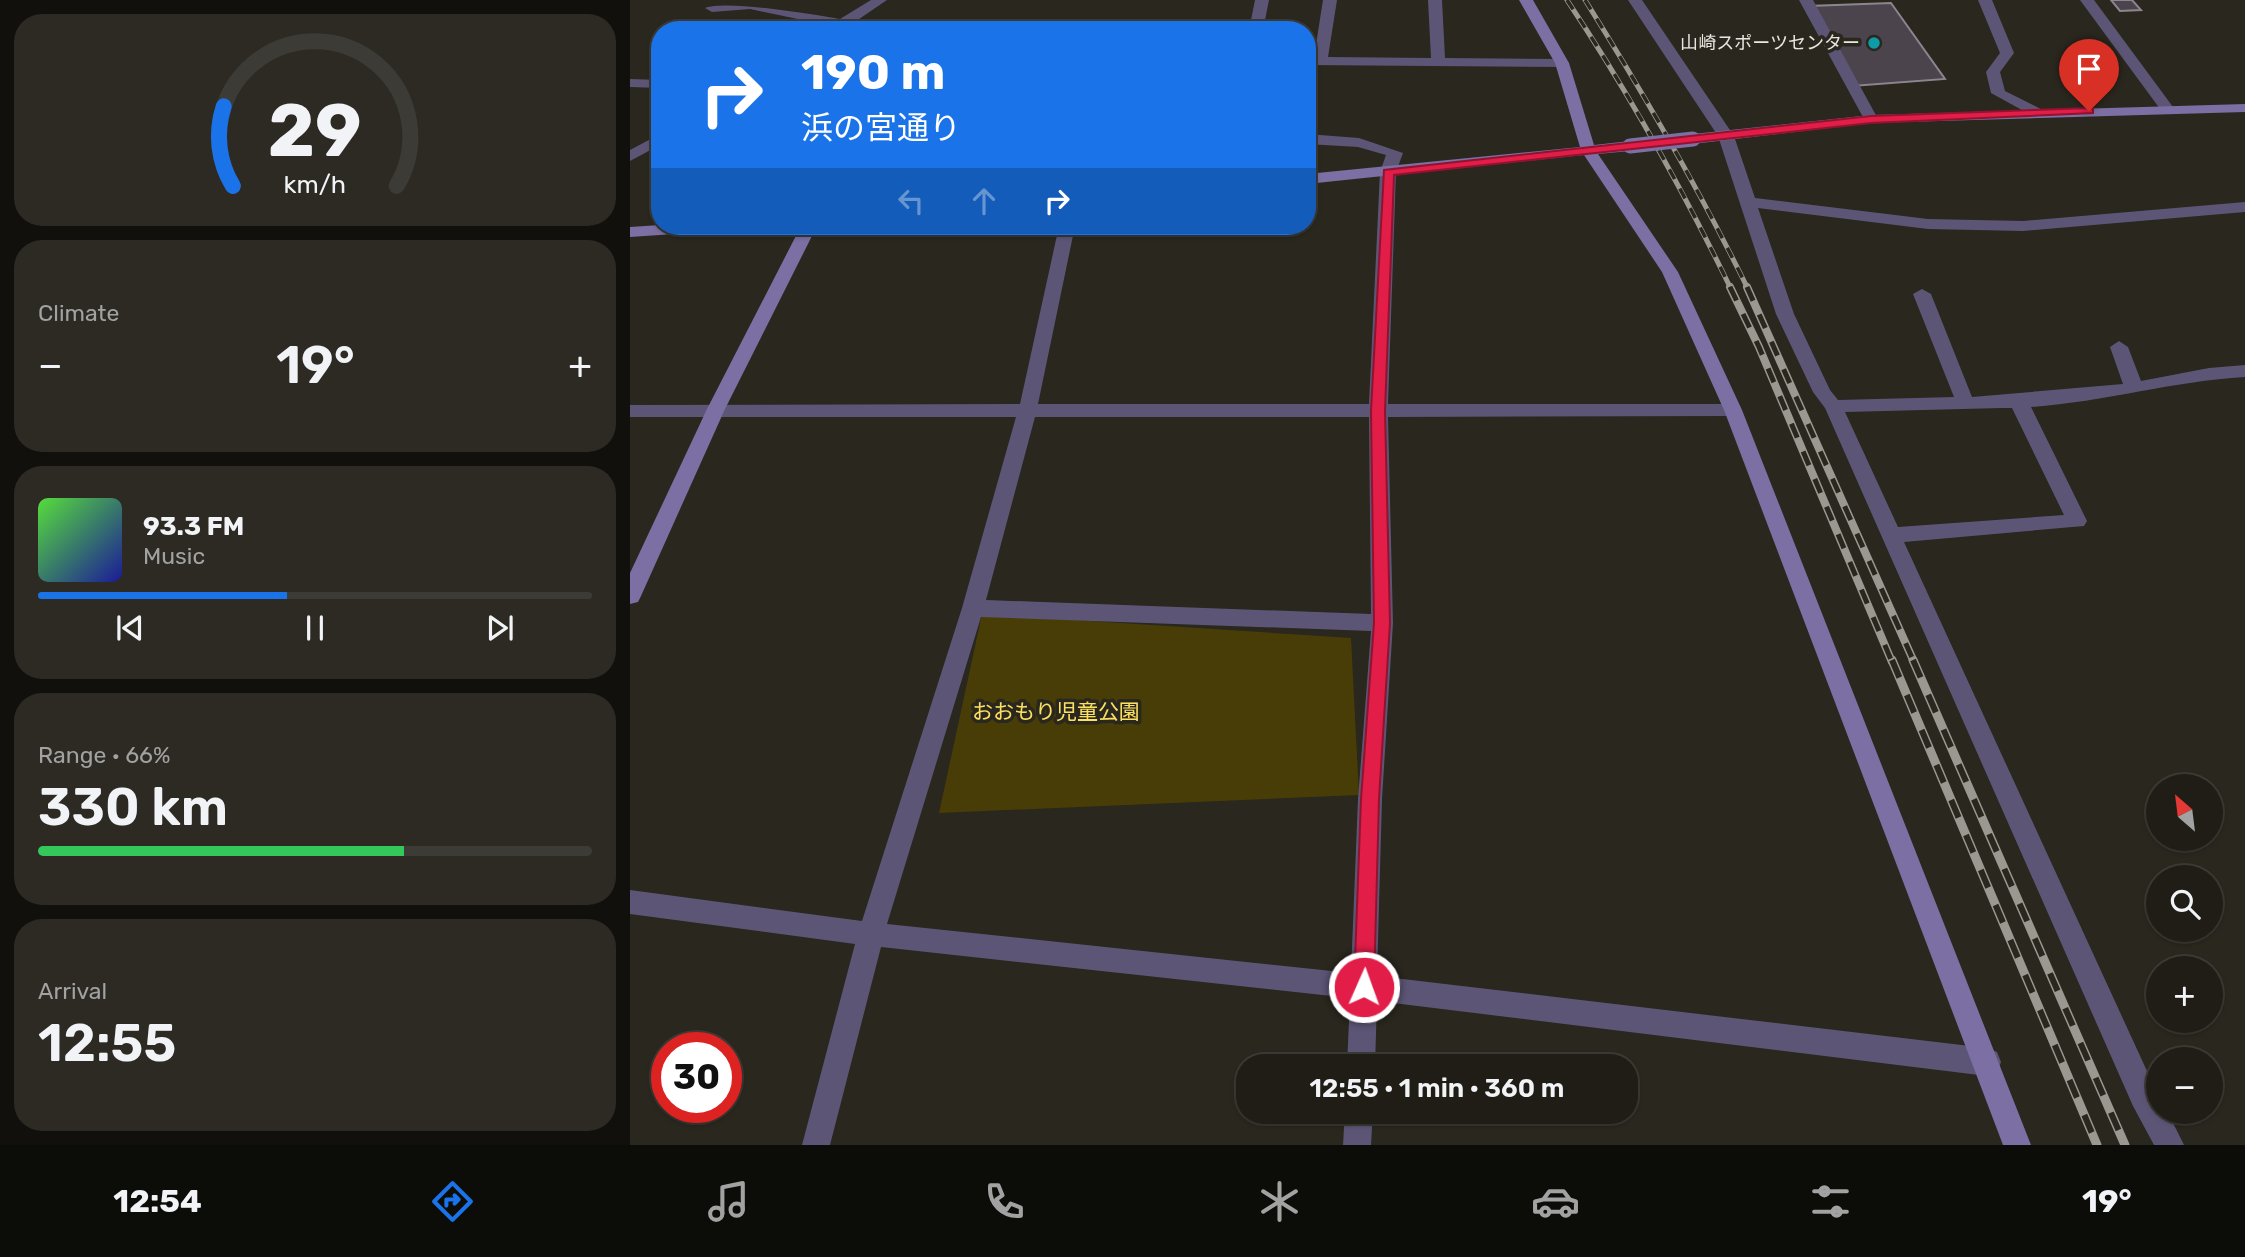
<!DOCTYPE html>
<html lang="en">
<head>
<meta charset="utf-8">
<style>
  :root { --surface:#1f1d16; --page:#2c2a23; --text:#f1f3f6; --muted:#a1a2a1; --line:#3c3b35; --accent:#1a73e8 }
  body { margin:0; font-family:Rubik,"Noto Sans JP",sans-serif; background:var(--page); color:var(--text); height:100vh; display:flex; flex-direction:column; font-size:26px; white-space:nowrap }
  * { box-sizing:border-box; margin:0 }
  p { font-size:23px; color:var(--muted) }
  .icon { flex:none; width:38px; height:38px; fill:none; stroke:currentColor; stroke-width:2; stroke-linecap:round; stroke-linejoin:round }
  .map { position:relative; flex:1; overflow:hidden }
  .side { display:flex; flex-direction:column; gap:14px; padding:14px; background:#11100c; width:630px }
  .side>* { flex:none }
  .banner { position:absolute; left:21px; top:21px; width:665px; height:214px; border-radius:28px; box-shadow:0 2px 5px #0004,0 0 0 2px var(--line); background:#1a73e8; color:#fff; overflow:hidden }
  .needle { width:46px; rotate:332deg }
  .buttons { position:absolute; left:1516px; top:774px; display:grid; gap:14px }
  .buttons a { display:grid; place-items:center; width:77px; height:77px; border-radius:50%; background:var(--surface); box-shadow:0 2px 5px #0004,0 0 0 2px var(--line); font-size:35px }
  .speed { position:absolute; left:21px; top:1032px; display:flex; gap:14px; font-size:35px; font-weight:700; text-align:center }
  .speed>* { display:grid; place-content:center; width:91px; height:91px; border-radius:50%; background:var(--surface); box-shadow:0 2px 5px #0004,0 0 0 2px var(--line); line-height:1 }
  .speed .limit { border:10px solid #d22; background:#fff; color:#111 }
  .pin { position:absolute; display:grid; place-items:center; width:60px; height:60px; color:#fff; margin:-72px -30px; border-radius:50% 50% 50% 0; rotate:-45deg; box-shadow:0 0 7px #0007 }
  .pin .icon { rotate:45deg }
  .me { position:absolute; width:77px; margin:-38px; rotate:2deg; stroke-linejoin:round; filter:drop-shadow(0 0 5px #0008) }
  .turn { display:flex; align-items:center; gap:24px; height:147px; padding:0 35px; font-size:32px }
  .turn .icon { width:91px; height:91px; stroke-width:2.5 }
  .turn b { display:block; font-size:49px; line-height:60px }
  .lanes { display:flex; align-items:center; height:66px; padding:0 35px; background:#0003; justify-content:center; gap:35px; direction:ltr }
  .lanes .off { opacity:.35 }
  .big { font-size:52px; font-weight:600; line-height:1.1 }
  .side .card { flex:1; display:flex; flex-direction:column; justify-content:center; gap:10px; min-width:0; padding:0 24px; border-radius:28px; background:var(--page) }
  .side .dial { align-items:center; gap:0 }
  .dial svg { height:182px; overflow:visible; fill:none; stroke:var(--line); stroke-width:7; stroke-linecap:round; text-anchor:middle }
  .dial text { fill:var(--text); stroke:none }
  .song { display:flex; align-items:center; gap:21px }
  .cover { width:84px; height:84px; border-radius:10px; background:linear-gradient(135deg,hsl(110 70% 55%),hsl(240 70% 35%)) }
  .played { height:7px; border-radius:4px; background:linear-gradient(90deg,var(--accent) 45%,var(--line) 45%) }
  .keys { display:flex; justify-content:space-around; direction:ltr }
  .heat { display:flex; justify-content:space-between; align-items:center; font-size:38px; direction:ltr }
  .charge { height:10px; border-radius:5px; background:linear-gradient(90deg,#34c759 66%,var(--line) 0) }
  .trip { position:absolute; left:606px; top:1054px; width:402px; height:70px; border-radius:28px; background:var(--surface); box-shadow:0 2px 5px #0004,0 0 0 2px var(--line); font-weight:600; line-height:70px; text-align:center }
  .menu { display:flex; height:112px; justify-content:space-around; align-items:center; background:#0c0c09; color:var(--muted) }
  .menu .icon { width:49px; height:49px }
  .menu .current { color:var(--accent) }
  .menu b { font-size:32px; color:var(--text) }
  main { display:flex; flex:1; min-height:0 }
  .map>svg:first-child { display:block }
  .green { fill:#483d07 }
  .building { fill:#4b444d; stroke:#8c858e; stroke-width:2 }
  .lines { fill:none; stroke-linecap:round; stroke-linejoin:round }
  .street { fill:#5d5576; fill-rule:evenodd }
  .secondary { fill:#7b6fa3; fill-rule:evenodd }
  .rail-far2-casing { stroke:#9a9891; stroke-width:5 }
  .rail-far1-casing { stroke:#9a9891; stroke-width:8 }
  .rail-casing { stroke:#9a9891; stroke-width:9 }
  .rail-far2 { stroke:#29271e; stroke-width:3.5; stroke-dasharray:11; stroke-linecap:butt }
  .rail-far1 { stroke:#29271e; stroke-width:5; stroke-dasharray:15; stroke-linecap:butt }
  .rail { stroke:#29271e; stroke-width:6; stroke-dasharray:19; stroke-linecap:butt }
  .secondary-bridge { stroke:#7b6fa3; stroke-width:15 }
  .route { fill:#e11d48; stroke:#92132f; stroke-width:2 }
  .culture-dot { fill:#0f9aa8; stroke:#29271e; stroke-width:2.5 }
  .labels { text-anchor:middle; stroke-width:7; stroke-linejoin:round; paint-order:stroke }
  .far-poi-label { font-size:18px; fill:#e7e6e0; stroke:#29271e; text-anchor:end }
  .park-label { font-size:21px; fill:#fce060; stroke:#29271e }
</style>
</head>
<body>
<main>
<section class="side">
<div class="card dial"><svg viewBox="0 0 100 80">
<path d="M14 69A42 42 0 1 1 86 69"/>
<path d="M14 69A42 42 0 0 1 10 34" stroke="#1a73e8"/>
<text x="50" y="56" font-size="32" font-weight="700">29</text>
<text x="50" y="72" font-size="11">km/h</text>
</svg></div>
<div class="card"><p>Climate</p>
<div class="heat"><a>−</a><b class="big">19°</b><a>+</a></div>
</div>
<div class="card">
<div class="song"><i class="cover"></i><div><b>93.3 FM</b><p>Music</p></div></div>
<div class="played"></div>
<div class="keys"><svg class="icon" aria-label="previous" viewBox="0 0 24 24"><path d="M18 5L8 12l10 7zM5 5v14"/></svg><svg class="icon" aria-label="pause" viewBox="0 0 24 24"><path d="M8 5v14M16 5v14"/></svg><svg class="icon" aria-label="next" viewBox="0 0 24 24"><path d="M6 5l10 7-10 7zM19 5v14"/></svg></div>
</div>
<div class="card"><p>Range · 66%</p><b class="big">330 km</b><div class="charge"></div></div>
<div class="card"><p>Arrival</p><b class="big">12:55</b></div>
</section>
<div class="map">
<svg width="1615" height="1145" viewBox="0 0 1615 1145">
  <rect width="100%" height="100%" fill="#29271e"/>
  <polygon class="green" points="352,614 721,638 729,795 309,813"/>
  <g class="building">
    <polygon points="1481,0 1502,0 1511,10 1490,11"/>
    <polygon points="1261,3 1315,79 1222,86 1179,6"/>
  </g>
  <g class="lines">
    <g class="street">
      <path d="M241,0h16l-44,30h-17l5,-4 -81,-17 -38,3 -7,-4c22,-8 107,6 135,11z"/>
      <polygon points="625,0 639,0 633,30 619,30"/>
      <polygon points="693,0 707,0 698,57 801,58 798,0 812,0 815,58 932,59 939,63 932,67 677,65 677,57 684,57"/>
      <path d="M998,0h14l92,136 21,62 173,21 95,2 222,-19v10l-222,19 -95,-2 -170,-21 36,106 36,76 8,10 116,-3 -41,-103 9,-5 9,5 41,103 151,-13 -13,-37 9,-6 9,6 13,34 68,-13 36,-3v12c-72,4 -141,25 -214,30l56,114 -3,5 -180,16 254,553v16h9l17,34h-30l-21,-39 -308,-698 -12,-16 -37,-78 -58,-178zM1372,408h10l52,107 -166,12 -53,-115z"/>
      <polygon points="1169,0 1183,0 1248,119 1246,122 1241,123 1234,119"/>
      <polygon points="1348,0 1362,0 1384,53 1370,72 1375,91 1411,109 1411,115 1401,115 1361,93 1356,72 1370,53"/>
      <polygon points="1450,0 1464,0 1543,107 1543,113 1533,113"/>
      <polygon points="0,79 30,80 30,88 0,87"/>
      <polygon points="30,134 30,145 0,161 0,150"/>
      <path d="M677,134l52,4 44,15 -7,19 -8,232h345l9,6 -9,6 -345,1 5,206 -11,176 -5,177 610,72 10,4 4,10 -4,10 -10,4 -610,-75 -2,65h-28l3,-68 -469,-51 -51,198h-28l53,-201 -225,-30v-24l232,31 100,-313 54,-191h-386v-12l390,-1 39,-178h16l-37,178h331l11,-232 6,-17 -28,-8 -51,-3zM405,417h334l2,197 -385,-14zM351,617l390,14 -13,168 -7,174 -464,-49z"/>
      <polygon points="715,1111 743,1111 741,1145 713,1145"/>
    </g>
    <g class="secondary">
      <polygon points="889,0 903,0 939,63 964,145 1000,141 1008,146 1000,151 968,154 1048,272 1112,410 1401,1145 1373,1145 1094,410 1032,272 954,155 677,184 677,174 950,147 925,63"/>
      <polygon points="1615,104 1615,112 1241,123 1063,144 1055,139 1063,134 1241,115"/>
      <polygon points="30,225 30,226 97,226 89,231 0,237 0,227"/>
      <polygon points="171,226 187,226 95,409 11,596 8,602 0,604 0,573 77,409"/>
    </g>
    <defs>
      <g id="rail-far2">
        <path d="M937,0c62,93 115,188 164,289"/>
        <path d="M955,0c59,94 114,189 163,289"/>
      </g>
      <g id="rail-far1">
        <polyline points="1100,287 1129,347 1262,662"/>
        <polyline points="1117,287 1284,662"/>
      </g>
      <g id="rail">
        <polyline points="1262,660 1467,1145"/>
        <polyline points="1283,660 1495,1145"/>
      </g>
    </defs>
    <use href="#rail-far2" class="rail-far2-casing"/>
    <use href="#rail-far1" class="rail-far1-casing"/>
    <use href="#rail" class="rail-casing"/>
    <use href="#rail-far2" class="rail-far2"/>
    <use href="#rail-far1" class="rail-far1"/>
    <use href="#rail" class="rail"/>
    <polyline class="secondary-bridge" points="1000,146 1063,139"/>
  </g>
  <polygon class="route" points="1459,108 1463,109 1463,113 1241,123 764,175 755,411 760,623 749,799 744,987 741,994 734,997 727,994 724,987 731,799 744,623 741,411 754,170 1241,116"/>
  <circle class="culture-dot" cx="1244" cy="43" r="7"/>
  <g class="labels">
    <g class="far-poi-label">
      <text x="1230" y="49">山崎スポーツセンター</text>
    </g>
    <g class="park-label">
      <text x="426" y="719">おおもり児童公園</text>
    </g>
  </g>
</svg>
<div class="buttons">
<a><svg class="needle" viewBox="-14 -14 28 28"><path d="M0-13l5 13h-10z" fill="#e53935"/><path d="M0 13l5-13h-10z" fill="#a1a2a1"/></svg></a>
<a><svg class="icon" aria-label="search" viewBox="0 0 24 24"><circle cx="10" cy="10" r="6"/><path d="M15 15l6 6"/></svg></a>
<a>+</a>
<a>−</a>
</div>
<div class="speed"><div class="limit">30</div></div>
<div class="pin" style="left:1459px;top:111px;background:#d93025"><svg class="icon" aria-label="arrive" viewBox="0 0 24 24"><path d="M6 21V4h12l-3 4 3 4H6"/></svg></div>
<svg class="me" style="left:734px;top:987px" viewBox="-20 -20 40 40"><circle r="17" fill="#e11d48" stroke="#fff" stroke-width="3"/><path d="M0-11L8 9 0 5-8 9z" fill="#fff"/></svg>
<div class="trip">12:55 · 1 min · 360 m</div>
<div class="banner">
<div class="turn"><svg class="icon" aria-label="right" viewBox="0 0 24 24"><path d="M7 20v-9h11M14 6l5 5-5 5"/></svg><div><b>190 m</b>浜の宮通り</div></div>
<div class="lanes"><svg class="icon off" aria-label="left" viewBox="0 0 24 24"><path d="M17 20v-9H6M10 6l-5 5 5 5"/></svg><svg class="icon off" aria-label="ahead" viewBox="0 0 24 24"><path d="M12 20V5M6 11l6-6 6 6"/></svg><svg class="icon" aria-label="right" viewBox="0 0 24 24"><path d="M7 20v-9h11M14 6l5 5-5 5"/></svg></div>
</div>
</div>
</main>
<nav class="menu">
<b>12:54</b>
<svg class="icon current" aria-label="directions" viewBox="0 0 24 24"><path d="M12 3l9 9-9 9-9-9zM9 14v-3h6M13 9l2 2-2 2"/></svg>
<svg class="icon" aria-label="music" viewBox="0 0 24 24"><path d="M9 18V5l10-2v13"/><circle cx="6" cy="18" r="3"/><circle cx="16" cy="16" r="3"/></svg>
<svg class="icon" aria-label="phone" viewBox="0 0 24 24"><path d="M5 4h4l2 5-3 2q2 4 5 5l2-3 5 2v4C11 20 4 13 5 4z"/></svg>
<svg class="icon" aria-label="climate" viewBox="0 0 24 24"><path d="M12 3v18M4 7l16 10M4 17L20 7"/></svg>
<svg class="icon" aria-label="car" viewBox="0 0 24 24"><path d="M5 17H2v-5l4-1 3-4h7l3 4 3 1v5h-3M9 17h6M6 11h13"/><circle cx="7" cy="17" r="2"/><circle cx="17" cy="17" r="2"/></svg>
<svg class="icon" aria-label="filters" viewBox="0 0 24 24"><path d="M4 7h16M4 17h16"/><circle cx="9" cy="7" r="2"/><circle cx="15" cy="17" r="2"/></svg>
<b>19°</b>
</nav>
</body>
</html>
